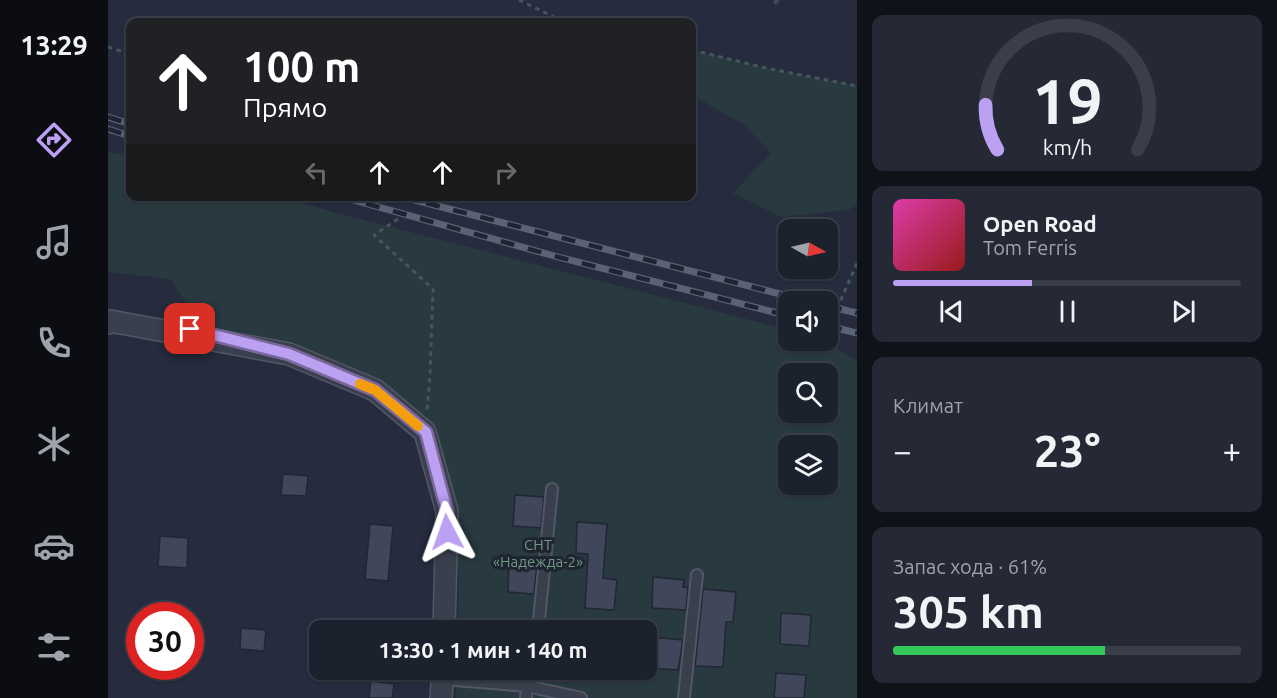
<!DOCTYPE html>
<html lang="ru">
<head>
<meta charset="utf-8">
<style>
  :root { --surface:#1c212e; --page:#252936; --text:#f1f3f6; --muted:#a0a3aa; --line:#3a3e4a; --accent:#bca0f2 }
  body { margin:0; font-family:Ubuntu,sans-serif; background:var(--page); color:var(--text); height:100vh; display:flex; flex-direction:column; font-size:22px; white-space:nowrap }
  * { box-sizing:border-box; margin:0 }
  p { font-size:20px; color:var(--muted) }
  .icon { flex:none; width:33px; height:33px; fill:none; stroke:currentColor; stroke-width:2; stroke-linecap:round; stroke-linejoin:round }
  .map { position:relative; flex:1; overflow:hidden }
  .panel { display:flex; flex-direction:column; gap:15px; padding:15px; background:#0f1219; width:420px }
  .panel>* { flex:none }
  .guide { position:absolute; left:18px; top:18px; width:570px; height:183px; border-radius:12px; box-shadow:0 2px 4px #0004,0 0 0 2px var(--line); background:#202124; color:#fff; overflow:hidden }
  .needle { width:39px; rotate:98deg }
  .controls { position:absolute; left:670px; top:219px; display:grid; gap:12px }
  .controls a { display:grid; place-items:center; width:60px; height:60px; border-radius:12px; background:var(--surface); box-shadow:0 2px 4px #0004,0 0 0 2px var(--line); font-size:30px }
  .speed { position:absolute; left:18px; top:602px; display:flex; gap:12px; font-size:30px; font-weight:700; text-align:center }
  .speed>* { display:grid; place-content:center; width:78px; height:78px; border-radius:50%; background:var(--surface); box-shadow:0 2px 4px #0004,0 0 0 2px var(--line); line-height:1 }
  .speed .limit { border:9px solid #d22; background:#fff; color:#111 }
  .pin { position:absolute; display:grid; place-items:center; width:51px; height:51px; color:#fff; margin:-26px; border-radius:12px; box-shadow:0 3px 9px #0006 }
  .me { position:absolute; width:66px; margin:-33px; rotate:356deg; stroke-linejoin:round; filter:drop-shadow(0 0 4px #0008) }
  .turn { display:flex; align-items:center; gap:21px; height:126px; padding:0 18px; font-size:27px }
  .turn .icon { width:78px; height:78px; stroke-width:2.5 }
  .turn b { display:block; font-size:42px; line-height:51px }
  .lanes { display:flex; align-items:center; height:57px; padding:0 18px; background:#0003; justify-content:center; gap:30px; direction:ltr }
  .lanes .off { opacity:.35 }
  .big { font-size:45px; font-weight:600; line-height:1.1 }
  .panel .card { flex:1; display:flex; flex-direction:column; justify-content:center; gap:9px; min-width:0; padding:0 21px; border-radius:12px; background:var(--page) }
  .panel .dial { align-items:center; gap:0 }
  .dial svg { height:156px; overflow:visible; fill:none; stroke:var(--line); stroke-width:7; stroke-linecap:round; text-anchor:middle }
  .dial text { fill:var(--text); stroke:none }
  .song { display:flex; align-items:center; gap:18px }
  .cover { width:72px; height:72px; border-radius:9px; background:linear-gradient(135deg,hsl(320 70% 55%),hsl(0 70% 35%)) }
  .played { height:6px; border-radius:3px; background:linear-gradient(90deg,var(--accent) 40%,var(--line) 40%) }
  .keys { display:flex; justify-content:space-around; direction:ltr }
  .heat { display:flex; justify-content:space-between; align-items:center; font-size:33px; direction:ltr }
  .charge { height:9px; border-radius:4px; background:linear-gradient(90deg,#34c759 61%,var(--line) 0) }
  .trip { position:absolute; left:201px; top:620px; width:348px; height:60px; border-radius:12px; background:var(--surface); box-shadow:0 2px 4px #0004,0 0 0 2px var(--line); font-weight:600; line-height:60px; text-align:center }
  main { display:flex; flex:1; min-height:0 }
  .menu { display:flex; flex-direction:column; width:108px; justify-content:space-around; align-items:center; background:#0b0d12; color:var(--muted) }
  .menu .icon { width:42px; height:42px }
  .menu .active { color:var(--accent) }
  .menu b { font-size:27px; color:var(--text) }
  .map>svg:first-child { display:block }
  .green { fill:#28393f; fill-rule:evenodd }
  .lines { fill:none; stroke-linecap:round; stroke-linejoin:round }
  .stream { stroke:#3d4766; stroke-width:5 }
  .building { fill:#40475b; stroke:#212635; stroke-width:1.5 }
  .service-casing { stroke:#525766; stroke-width:14 }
  .minor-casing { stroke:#525766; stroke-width:24 }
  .path { stroke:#46565c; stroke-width:3; stroke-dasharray:4.5 4.5; stroke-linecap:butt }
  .service { stroke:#3a3f4e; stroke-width:10 }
  .minor { stroke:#3a3f4e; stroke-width:21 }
  .rail-casing { stroke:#5c6275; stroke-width:7 }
  .rail { stroke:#1f2433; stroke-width:4.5; stroke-dasharray:14; stroke-linecap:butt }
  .route-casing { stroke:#7a689d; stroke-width:15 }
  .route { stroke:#bca0f2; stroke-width:10 }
  .slow { stroke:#f59e0b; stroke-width:10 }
  .labels { text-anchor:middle; stroke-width:6; stroke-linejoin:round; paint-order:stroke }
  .park-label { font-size:15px; fill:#6f997f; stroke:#1f2433 }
</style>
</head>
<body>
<main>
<nav class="menu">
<b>13:29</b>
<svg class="icon active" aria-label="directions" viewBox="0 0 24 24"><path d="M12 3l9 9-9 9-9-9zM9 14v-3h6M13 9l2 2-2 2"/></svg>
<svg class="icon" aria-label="music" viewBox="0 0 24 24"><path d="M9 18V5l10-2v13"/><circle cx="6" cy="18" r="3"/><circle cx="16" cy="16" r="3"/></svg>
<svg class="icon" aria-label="phone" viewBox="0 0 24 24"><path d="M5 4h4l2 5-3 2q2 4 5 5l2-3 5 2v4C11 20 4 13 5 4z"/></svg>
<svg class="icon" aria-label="climate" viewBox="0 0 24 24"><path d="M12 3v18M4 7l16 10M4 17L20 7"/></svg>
<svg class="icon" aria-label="car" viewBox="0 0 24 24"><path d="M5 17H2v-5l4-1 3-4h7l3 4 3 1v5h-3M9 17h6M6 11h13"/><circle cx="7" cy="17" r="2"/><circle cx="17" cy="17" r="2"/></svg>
<svg class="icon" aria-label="filters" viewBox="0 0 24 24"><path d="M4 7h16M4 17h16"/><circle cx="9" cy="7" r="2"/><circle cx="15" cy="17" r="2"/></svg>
</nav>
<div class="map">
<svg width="749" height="698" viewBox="0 0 749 698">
  <rect width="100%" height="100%" fill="#262c3e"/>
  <g class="green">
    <polygon points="584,50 658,68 749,86 749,203 741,210 673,217 625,193 663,153 635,124 584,95"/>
    <path d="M0,152l22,4v40l152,1 51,15 456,118v10l37,1 31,20v337h-401l1,-29h189v-39h-188l1,-55 -10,-84 -19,-51 -56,-47 -111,-47 -62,-22 -31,-45 -62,-7zM681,374h39v38h-39zM681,446h39v38h-39z"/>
  </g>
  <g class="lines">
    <polyline class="stream" points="668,2 669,0"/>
  </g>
  <g class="building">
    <polygon points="175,474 200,476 198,496 173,495"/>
    <polygon points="407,495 436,497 433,528 405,526"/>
    <polygon points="469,522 499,524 495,578 509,580 506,610 477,608 480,554 468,553"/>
    <polygon points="262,524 285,526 280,581 257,579"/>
    <polygon points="52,536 80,538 79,568 50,566"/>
    <polygon points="401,561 429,563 426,594 400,592"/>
    <polygon points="545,577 576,580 575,587 580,588 578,610 544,608"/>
    <polygon points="595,589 628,592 625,622 618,622 615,667 587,666"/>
    <polygon points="673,613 703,615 701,646 672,644"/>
    <polygon points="133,628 158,630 156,651 132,649"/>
    <polygon points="543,637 575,640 570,670 541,668"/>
    <polygon points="668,673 698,675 696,698 666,698"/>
    <polygon points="263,681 286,684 284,698 261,698"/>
  </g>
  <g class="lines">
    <defs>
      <g id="service">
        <polyline points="430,630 444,489"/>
        <polyline points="334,679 419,686 473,698"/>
        <polyline points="418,698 419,686 426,676 426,669"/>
        <polyline points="576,698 589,575"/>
      </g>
      <g id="minor">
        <polyline points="0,323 2,321 181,354 267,390 317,432 339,511 336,630"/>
        <polyline points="333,698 335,669"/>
      </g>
    </defs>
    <use href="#service" class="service-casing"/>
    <use href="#minor" class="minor-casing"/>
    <g class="path">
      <polyline points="411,0 446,17 468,22"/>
      <polyline points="436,22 446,17"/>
      <polyline points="0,47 22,54"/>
      <polyline points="584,50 658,68 749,86"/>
      <polyline points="290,219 266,235 325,289 322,376 319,410"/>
      <polyline points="720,313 732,302 749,263"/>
    </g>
    <use href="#service" class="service"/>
    <use href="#minor" class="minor"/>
    <defs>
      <g id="rail">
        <polyline points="0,117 22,124"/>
        <polyline points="0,129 22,136"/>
        <polyline points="231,196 450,257 681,316"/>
        <polyline points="291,196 703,302"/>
        <polyline points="720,306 749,313"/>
        <polyline points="720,326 749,333"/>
      </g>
    </defs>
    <use href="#rail" class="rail-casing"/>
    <use href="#rail" class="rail"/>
  </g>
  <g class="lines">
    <defs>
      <polyline id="route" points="82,329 181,354 267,390 318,432 339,511 339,532"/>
    </defs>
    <use href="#route" class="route-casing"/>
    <use href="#route" class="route"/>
    <polyline class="slow" points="252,384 267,390 310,426"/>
  </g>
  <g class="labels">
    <g class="park-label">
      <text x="430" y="550">СНТ<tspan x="430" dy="17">«Надежда-2»</tspan></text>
    </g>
  </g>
</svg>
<div class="controls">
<a><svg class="needle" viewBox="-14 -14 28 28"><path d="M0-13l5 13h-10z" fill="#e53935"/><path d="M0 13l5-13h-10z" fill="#a0a3aa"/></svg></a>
<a><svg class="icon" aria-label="sound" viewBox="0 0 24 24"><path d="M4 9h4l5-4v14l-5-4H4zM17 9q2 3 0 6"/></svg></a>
<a><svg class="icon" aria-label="search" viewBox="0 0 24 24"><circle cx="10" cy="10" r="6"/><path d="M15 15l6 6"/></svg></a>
<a><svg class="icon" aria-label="layers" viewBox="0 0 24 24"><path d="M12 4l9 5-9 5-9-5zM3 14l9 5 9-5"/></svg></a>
</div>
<div class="speed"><div class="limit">30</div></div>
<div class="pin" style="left:82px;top:329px;background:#d93025"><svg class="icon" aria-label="arrive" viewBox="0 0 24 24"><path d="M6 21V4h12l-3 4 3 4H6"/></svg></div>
<svg class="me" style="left:339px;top:532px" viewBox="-20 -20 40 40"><path d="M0-17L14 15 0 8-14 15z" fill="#bca0f2" stroke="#fff" stroke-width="4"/></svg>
<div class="trip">13:30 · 1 мин · 140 m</div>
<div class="guide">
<div class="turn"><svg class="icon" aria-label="ahead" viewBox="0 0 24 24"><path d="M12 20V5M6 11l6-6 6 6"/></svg><div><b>100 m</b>Прямо</div></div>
<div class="lanes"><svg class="icon off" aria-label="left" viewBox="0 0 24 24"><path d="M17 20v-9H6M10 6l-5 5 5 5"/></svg><svg class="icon" aria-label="ahead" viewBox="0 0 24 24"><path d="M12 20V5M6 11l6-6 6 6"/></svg><svg class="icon" aria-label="ahead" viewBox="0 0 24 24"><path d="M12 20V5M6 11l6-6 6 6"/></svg><svg class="icon off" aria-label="right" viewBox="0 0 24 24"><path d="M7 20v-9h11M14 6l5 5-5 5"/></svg></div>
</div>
</div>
<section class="panel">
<div class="card dial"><svg viewBox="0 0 100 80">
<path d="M14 69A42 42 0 1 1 86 69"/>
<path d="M14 69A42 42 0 0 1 8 46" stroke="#bca0f2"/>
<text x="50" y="56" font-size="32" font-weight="700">19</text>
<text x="50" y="72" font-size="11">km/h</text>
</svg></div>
<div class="card">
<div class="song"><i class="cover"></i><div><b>Open Road</b><p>Tom Ferris</p></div></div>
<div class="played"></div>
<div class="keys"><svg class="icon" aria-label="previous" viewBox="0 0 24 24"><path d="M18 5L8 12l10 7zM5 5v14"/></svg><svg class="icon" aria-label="pause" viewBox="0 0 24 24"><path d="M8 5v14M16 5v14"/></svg><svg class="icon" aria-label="next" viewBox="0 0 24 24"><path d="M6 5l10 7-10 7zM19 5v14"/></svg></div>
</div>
<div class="card"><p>Климат</p>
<div class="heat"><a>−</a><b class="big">23°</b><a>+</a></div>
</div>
<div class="card"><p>Запас хода · 61%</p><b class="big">305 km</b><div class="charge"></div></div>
</section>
</main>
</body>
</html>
